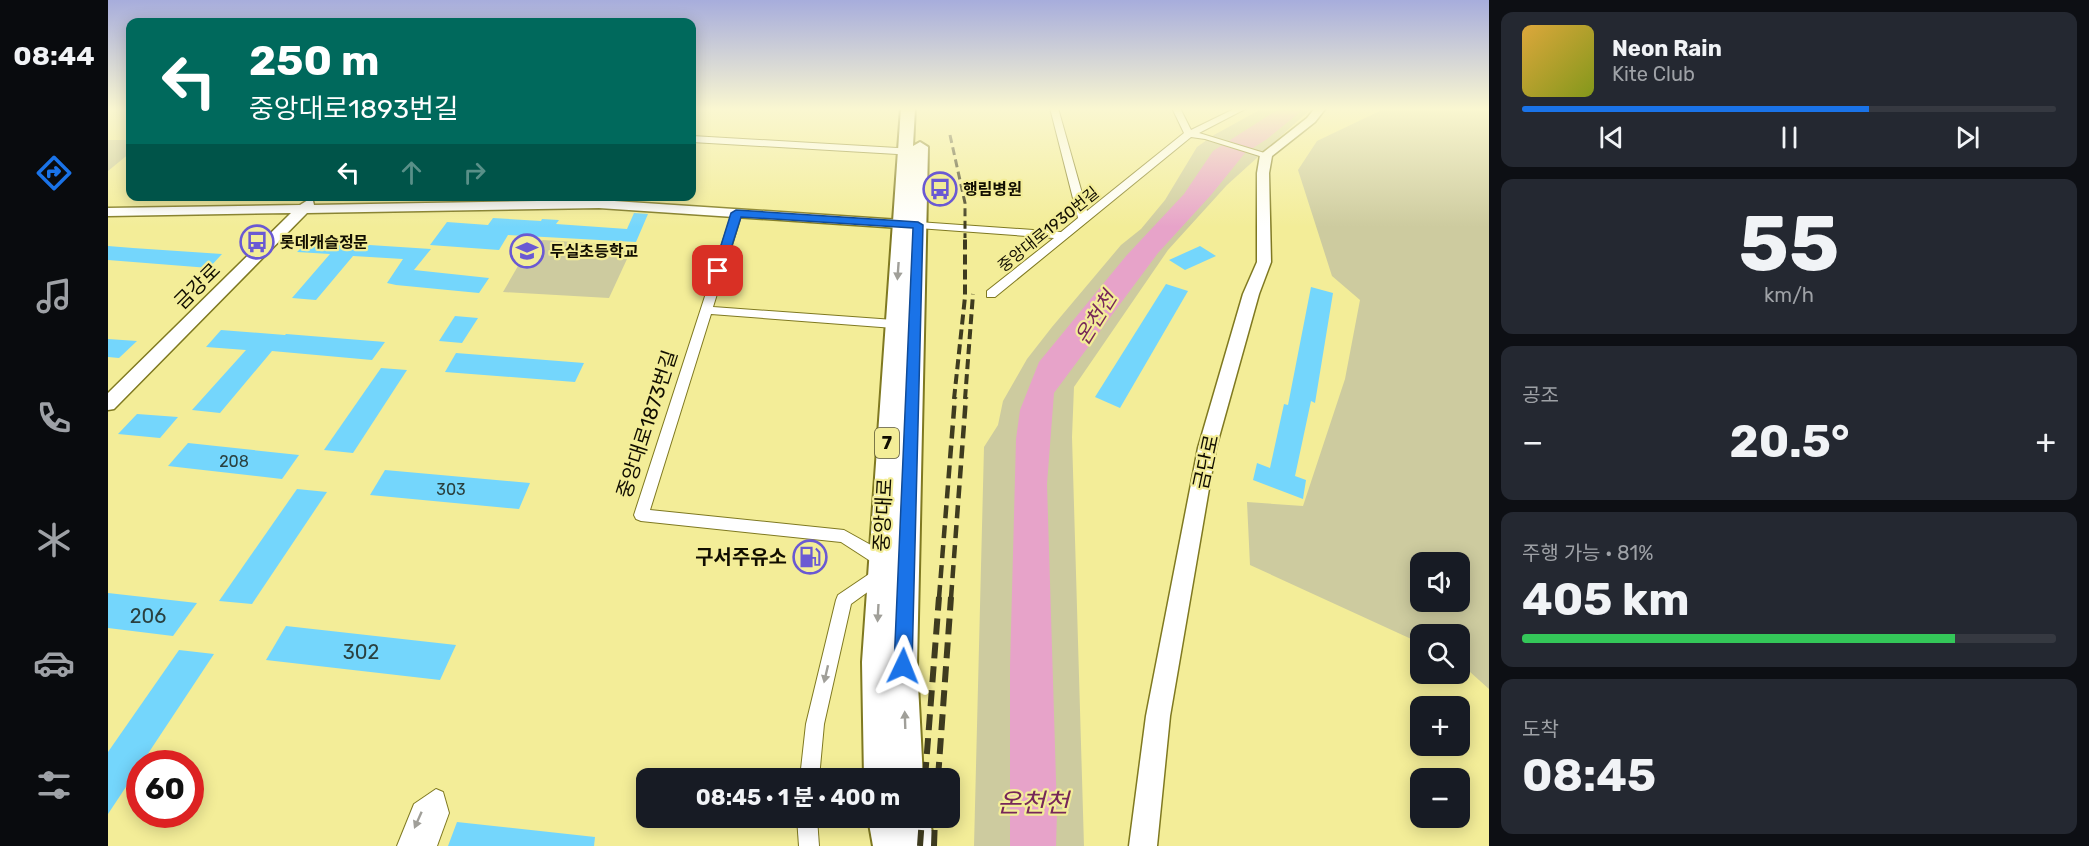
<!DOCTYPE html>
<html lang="ko">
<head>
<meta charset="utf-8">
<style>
  :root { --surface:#171b24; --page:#242831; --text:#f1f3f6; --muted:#9ea1a6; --line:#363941; --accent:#1a73e8 }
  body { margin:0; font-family:Rubik,"Noto Sans KR",sans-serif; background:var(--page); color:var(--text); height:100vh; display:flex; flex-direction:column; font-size:22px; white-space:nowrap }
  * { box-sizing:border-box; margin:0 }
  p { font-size:20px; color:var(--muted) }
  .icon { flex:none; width:33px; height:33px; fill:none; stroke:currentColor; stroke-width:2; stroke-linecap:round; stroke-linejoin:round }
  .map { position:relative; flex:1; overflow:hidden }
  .side { display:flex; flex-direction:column; gap:12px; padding:12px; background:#0d0f14; width:600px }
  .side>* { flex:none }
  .top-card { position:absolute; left:18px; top:18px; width:570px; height:183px; border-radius:12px; box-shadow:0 3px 15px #0003; background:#00695c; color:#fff; overflow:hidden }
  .buttons { position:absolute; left:1302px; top:552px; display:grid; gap:12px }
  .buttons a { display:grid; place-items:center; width:60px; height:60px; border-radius:12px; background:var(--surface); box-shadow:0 3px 15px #0003; font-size:30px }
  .speed { position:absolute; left:18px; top:750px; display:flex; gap:12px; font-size:30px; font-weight:700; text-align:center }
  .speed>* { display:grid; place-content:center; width:78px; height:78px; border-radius:50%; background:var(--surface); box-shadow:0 3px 15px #0003; line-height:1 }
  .speed .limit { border:9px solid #d22; background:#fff; color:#111 }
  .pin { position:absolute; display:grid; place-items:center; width:51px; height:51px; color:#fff; margin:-26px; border-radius:12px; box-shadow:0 3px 9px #0006 }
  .me { position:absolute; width:66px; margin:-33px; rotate:2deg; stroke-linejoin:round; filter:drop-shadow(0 0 4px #0008) }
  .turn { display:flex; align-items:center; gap:21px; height:126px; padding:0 24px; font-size:27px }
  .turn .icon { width:78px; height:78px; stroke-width:2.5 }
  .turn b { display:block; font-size:42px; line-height:51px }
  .lanes { display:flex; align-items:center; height:57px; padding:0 24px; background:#0003; justify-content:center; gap:30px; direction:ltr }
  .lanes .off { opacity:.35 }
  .big { font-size:45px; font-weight:700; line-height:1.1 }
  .side .tile { flex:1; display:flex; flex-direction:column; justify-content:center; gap:9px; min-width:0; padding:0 21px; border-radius:12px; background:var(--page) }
  .side .dial { align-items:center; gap:0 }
  .dial b { font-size:78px; line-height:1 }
  .song { display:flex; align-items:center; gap:18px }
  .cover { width:72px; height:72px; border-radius:9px; background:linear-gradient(135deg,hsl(40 70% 55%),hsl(70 70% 35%)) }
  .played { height:6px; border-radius:3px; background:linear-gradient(90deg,var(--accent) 65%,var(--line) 65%) }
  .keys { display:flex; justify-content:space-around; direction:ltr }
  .heat { display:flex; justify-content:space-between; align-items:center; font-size:33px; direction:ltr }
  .charge { height:9px; border-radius:4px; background:linear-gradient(90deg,#34c759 81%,var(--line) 0) }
  .trip { position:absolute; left:528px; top:768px; width:324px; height:60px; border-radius:12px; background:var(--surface); box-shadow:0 3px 15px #0003; font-weight:700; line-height:60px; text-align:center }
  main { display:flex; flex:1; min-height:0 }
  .menu { display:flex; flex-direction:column; width:108px; justify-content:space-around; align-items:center; background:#090b0e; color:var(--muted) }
  .menu .icon { width:42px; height:42px }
  .menu .on { color:var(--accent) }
  .menu b { font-size:27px; color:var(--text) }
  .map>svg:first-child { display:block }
  .green { fill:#cdcb9f; fill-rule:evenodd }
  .water { fill:#e7a3c9 }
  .building { fill:#74d6fc }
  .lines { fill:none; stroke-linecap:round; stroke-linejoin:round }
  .minor-casing { stroke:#7f7921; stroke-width:2 }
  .tertiary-casing { stroke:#7f7921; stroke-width:3 }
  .primary-casing { stroke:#7f7921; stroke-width:4 }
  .minor { fill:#fff; fill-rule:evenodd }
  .tertiary { fill:#fff; fill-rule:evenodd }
  .primary { fill:#fff; fill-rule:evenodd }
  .rail-far3 { stroke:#3e3b1f; stroke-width:3; stroke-dasharray:8 4.5; stroke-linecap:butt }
  .rail-far2 { stroke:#3e3b1f; stroke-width:4; stroke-dasharray:10 5; stroke-linecap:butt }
  .rail-far1 { stroke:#3e3b1f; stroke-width:4.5; stroke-dasharray:13 7; stroke-linecap:butt }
  .rail { stroke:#3e3b1f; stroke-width:6; stroke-dasharray:16 8; stroke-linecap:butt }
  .oneway { fill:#a09f99 }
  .route { fill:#1a73e8; stroke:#114b97; stroke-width:1.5 }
  .labels { text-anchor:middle; stroke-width:4.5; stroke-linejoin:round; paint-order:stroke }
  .far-poi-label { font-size:16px; font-weight:bold; fill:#110e00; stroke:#f3ed98; text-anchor:start }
  .far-street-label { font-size:16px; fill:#110e00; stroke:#f3ed98 }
  .number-label { font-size:16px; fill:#2a403f }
  .shield { fill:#f3ed98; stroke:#55512e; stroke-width:1.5 }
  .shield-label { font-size:18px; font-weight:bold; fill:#110e00 }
  .street-label { font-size:20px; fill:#110e00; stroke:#f3ed98 }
  .poi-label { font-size:20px; font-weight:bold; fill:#110e00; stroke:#f3ed98; text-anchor:end }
  .near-number-label { font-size:20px; fill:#2a403f }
  .water-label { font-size:21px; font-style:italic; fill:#762759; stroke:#f3ed98 }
  .near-water-label { font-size:26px; font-style:italic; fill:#762759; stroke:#f3ed98 }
</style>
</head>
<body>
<main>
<nav class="menu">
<b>08:44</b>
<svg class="icon on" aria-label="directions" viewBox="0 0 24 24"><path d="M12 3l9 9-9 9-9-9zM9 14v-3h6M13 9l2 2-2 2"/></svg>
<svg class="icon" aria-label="music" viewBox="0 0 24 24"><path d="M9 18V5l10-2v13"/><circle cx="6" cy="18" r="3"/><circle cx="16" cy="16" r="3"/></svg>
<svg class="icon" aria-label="phone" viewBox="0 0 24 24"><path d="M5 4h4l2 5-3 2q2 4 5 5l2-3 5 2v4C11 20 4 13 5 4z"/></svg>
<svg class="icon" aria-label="climate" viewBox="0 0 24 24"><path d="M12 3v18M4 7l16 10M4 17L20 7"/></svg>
<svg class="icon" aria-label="car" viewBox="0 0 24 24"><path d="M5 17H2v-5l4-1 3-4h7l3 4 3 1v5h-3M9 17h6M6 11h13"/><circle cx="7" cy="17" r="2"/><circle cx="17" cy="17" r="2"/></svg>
<svg class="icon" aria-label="filters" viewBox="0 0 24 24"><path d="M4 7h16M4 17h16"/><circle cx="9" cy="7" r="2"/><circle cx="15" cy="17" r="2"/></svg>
</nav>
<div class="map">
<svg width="1381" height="846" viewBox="0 0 1381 846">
  <rect width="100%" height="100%" fill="#f3ed98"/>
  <g class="green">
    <polygon points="1155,108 1204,108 1119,185 1060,250 966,387 964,437 976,846 866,846 876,447 890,425 895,401 919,359 944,327 1013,245 1033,229 1057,200 1089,147 1106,135"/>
    <path d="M1278,108h103v581l-29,-26v-29h-40v9l-170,-78 -3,-63 56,4 42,-127 15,-79 -28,-24 -34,-106 19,-29zM1312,562h40v40h-40z"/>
    <polygon points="0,140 22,140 22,153 0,171"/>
    <polygon points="435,240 525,246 501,298 395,292 421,247"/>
  </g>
  <polygon class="water" points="1172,108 1197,108 1159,139 1137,153 1103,195 1050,253 946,393 939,484 949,813 948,846 902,846 902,667 908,439 912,410 931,362 1018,256 1076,194 1105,151"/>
  <g class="building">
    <polygon points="526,213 540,214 528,242 400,235 391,250 322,245 339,222 380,225 385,218 433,221 434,219 451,220 448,224 519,229"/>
    <polygon points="200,241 323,249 306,270 381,278 371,293 288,285 279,283 295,259 245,256 208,300 184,298 222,254 189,252"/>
    <polygon points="0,246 25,248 114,254 101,268 0,260"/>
    <polygon points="1092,246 1108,256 1077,270 1061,260"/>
    <polygon points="1058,284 1080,291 1012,408 987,397"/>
    <polygon points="1203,287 1225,293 1207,403 1203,401 1187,476 1198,480 1195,499 1145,480 1149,463 1162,468 1176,404 1180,405"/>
    <polygon points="347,316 370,318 354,343 331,341"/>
    <polygon points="113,330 177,335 178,334 277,342 264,360 164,351 112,413 84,410 138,350 98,347"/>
    <polygon points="0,339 29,341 11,358 0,357"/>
    <polygon points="348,353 476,363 467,382 337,372"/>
    <polygon points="273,368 299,370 245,453 216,450"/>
    <polygon points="29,414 70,417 52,438 10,434"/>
    <polygon points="80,443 191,455 174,479 60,466"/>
    <polygon points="277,470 422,483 411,509 262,495"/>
    <polygon points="189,489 219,492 144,604 111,601"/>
    <polygon points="0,593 89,603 65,636 0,628"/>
    <polygon points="178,626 348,645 332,680 158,660"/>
    <polygon points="71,650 106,654 0,814 0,752"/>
    <polygon points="349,822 487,837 486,846 340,846"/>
  </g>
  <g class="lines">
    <defs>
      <g id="minor">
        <polygon points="942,108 950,108 979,211 1076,133 1064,108 1072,108 1083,130 1128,108 1139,108 1091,133 1163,155 1158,158 1097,139 1083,137 887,297 879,297 879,291 946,238 810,228 805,225 810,222 953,232 970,218"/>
        <polygon points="584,136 806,149 811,152 806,155 584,142"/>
        <polygon points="629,210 634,213 605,307 786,320 792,324 786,328 603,314 542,510 736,530 779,554 781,559 779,564 773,566 767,564 733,542 533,521 528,519 526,515 624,213"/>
        <polygon points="773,566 779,568 781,573 779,578 743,604 716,724 711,778 692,778 698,724 728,600 730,595"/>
        <polygon points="328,789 335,792 341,813 329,846 289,846 306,804"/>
        <polygon points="689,818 709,818 711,846 691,846"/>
      </g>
      <g id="tertiary">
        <polygon points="1207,108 1218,108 1207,122 1164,156 1161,173 1163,262 1151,294 1108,448 1062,716 1049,846 1021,846 1038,716 1090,448 1135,294 1149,262 1149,173 1152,155 1199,118"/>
        <polygon points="200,200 205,201 206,205 491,200 807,221 814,225 807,229 491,208 199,213 6,409 0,410 0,393 183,213 0,216 0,208 192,205"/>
      </g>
      <g id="primary">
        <polygon points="793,108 807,108 805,146 812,142 820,147 809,666 815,778 756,778 754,662"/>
        <polygon points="760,818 821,818 827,846 765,846"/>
      </g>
    </defs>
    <use href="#minor" class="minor-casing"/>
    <use href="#tertiary" class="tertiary-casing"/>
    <use href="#primary" class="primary-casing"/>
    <use href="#minor" class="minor"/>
    <use href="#tertiary" class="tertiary"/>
    <use href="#primary" class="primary"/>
    <polyline class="rail-far3" points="842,135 857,203 857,238"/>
    <g class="rail-far2">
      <polyline points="846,399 857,297 857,237"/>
      <polyline points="857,399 865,294"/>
    </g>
    <g class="rail-far1">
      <polyline points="831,598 847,397"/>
      <polyline points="843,598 858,397"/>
    </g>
    <g class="rail">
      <polyline points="817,778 831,597"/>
      <polyline points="830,778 843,597"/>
      <polyline points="812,846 814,818"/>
      <polyline points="826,846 827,818"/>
    </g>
  </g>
  <defs><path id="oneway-solid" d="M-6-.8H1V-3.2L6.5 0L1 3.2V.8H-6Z" transform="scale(1.5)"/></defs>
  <g class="oneway">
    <use href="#oneway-solid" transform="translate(790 271) rotate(94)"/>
    <use href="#oneway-solid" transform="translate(770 613) rotate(93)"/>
    <use href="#oneway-solid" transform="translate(718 674) rotate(103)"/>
    <use href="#oneway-solid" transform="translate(797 720) rotate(-92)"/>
    <use href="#oneway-solid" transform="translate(310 820) rotate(114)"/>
  </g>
  <linearGradient id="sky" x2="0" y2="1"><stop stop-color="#a7addc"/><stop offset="0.48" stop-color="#faf7d1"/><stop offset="1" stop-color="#faf7d1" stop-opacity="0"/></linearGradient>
  <rect width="1381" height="227" fill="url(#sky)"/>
  <polygon class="route" points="628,210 810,222 815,225 804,666 801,672 795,675 789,672 786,666 805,228 633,217 616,271 614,273 606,273 605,271 623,213"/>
  <defs>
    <symbol id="bus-ring" viewBox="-11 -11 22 22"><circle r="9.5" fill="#f3ed98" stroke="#6a59d3" stroke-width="1.5"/><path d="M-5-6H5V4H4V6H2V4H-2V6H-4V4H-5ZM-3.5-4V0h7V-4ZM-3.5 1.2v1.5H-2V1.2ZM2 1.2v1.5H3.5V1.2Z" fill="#6a59d3"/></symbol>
    <symbol id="school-ring" viewBox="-11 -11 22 22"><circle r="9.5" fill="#f3ed98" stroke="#6a59d3" stroke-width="1.5"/><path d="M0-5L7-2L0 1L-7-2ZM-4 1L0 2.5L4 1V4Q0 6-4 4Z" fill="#6a59d3"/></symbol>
    <symbol id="fuel-ring" viewBox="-11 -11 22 22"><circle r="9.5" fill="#f3ed98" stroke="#6a59d3" stroke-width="1.5"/><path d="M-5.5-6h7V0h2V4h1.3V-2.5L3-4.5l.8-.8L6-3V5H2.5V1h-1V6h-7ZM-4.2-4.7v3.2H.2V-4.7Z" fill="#6a59d3"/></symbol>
  </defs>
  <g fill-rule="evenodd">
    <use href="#bus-ring" x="813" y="170" width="38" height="38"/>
    <use href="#bus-ring" x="130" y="223" width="38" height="38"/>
    <use href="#school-ring" x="400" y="232" width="38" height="38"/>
    <use href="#fuel-ring" x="683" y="538" width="38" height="38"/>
  </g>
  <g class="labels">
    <g class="far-poi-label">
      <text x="855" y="195">행림병원</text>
      <text x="172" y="248">롯데캐슬정문</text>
      <text x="442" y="257">두실초등학교</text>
    </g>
    <g class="far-street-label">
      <text transform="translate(940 229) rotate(-39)" y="6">중앙대로1930번길</text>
    </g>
    <g class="number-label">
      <text x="126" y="467">208</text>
      <text x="343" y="495">303</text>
    </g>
    <rect class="shield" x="767" y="428" width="24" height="30" rx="4.5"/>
    <g class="shield-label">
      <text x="779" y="449">7</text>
    </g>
    <g class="street-label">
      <text transform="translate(89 286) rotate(-45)" y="7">금강로</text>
      <text transform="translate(539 424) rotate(-72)" y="7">중앙대로1873번길</text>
      <text transform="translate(1098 462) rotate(-78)" y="7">금단로</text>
      <text transform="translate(775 515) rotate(-87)" y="7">중앙대로</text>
    </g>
    <g class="poi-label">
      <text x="679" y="564">구서주유소</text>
    </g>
    <g class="near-number-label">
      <text x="40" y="623">206</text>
      <text x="253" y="659">302</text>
    </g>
    <g class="water-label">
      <text transform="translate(988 318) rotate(-58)" y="7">온천천</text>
    </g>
    <g class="near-water-label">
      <text x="925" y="812">온천천</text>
    </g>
  </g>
</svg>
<div class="buttons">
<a><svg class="icon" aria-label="sound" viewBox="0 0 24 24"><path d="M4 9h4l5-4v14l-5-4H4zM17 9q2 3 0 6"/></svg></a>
<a><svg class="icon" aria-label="search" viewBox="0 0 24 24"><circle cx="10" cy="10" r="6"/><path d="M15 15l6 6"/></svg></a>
<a>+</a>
<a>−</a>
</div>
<div class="speed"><div class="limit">60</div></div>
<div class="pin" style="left:610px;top:271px;background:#d93025"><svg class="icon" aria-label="arrive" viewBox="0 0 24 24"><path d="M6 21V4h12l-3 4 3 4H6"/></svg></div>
<svg class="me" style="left:795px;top:666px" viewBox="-20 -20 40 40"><path d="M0-17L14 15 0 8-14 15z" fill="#1a73e8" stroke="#fff" stroke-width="4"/></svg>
<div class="trip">08:45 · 1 분 · 400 m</div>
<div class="top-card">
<div class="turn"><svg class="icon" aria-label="left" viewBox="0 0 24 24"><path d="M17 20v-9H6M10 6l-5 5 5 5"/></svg><div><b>250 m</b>중앙대로1893번길</div></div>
<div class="lanes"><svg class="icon" aria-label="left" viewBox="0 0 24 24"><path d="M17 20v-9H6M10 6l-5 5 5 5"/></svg><svg class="icon off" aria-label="ahead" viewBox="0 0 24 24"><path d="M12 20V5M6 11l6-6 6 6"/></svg><svg class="icon off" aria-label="right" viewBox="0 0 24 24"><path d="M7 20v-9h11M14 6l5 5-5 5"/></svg></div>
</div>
</div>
<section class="side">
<div class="tile">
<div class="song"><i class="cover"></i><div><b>Neon Rain</b><p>Kite Club</p></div></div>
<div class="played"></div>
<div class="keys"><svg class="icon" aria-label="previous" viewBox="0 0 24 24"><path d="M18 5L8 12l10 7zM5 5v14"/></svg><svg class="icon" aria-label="pause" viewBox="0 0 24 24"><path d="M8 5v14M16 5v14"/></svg><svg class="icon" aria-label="next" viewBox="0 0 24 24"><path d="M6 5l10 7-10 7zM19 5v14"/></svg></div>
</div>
<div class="tile dial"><b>55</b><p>km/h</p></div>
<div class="tile"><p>공조</p>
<div class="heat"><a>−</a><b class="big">20.5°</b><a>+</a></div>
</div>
<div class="tile"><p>주행 가능 · 81%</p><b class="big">405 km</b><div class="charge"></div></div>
<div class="tile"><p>도착</p><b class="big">08:45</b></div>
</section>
</main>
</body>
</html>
